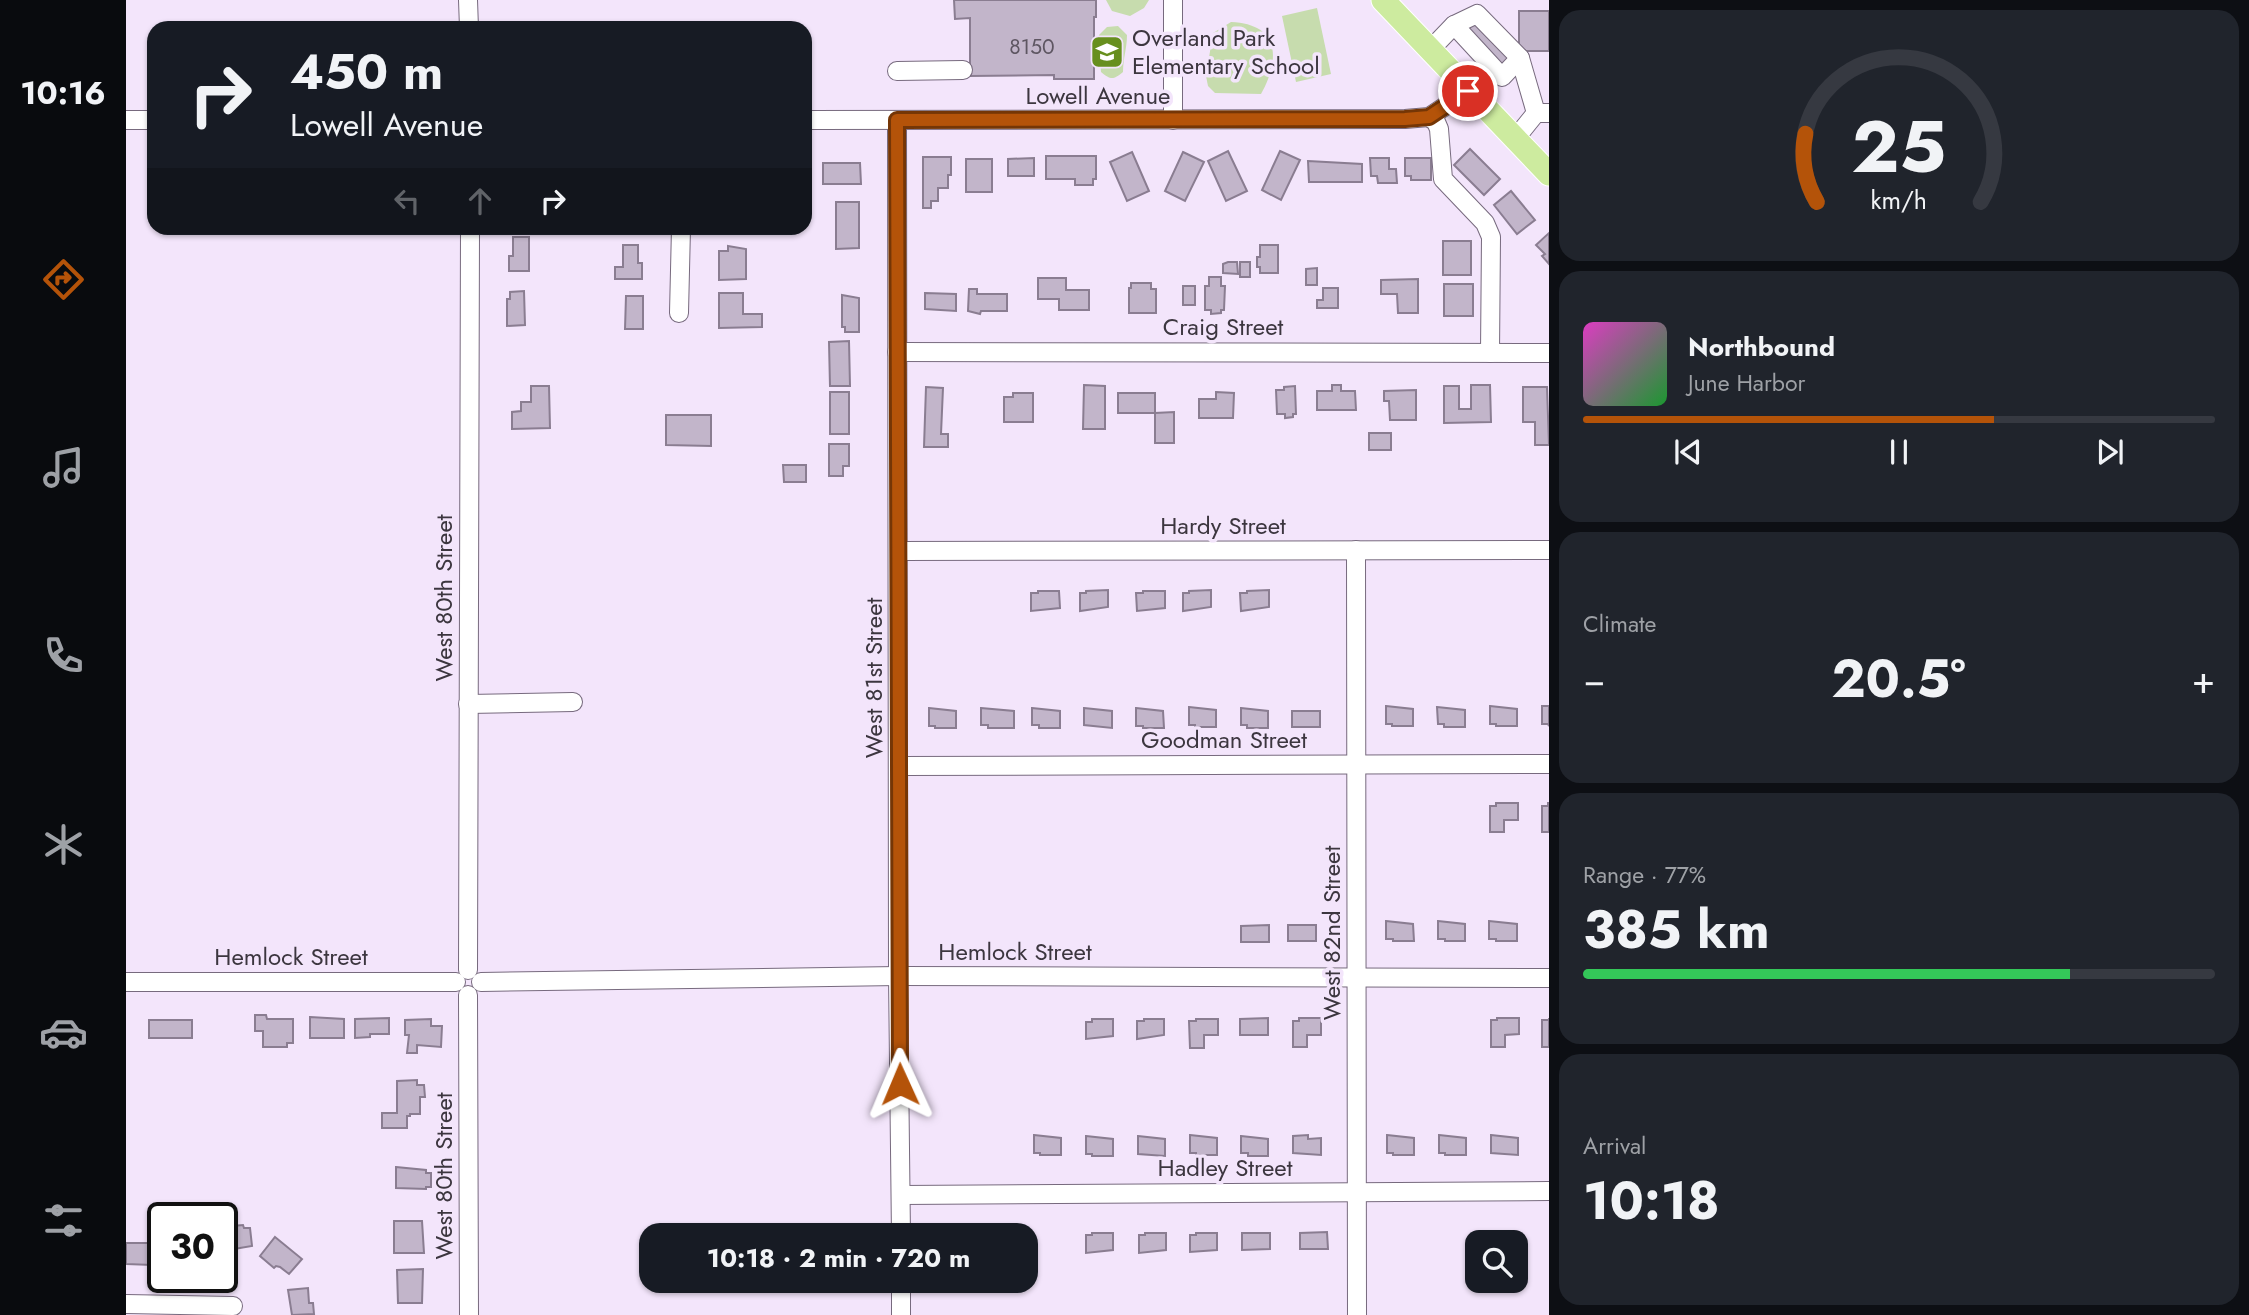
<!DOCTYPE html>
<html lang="en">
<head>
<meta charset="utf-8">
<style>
  :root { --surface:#171b24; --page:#20242c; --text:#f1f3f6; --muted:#9ea1a6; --line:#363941; --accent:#b45309 }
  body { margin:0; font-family:Jost,sans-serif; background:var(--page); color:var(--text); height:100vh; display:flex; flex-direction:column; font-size:26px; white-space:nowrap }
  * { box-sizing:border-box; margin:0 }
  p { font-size:23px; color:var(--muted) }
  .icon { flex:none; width:38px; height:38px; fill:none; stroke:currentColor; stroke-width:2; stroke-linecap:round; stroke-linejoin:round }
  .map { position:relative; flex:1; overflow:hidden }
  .panel { display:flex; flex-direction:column; gap:10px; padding:10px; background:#0d0f14; width:700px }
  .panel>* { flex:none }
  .banner { position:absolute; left:21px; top:21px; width:665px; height:214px; border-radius:21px; box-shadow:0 2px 5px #0004; background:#171b24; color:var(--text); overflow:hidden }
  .fabs { position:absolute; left:1339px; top:1230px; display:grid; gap:14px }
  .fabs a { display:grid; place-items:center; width:63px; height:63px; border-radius:14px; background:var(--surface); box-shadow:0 2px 5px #0004; font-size:35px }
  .speed { position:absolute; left:21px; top:1202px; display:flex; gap:14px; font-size:35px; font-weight:700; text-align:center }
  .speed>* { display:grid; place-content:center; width:91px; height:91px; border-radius:50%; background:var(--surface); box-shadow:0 2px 5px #0004; line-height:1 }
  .speed .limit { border:4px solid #111; border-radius:10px; background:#fff; color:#111 }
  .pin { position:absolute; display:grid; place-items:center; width:60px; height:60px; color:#fff; margin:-30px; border:4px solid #fff; border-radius:50%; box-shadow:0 2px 7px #0007 }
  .me { position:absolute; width:77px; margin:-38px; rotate:359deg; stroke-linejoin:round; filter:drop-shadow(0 0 5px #0008) }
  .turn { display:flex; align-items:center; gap:24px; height:147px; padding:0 28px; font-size:32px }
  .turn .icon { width:91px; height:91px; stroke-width:2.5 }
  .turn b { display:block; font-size:49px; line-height:60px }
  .lanes { display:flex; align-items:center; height:66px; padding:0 28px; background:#0003; justify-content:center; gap:35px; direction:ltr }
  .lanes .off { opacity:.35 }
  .big { font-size:52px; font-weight:700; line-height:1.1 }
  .panel .card { flex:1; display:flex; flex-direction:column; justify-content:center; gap:10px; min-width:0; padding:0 24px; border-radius:21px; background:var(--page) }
  .panel .dial { align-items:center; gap:0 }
  .dial svg { height:182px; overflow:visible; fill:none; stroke:var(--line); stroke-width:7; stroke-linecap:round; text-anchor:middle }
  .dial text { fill:var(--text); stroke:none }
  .song { display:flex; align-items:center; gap:21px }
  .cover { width:84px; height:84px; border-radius:10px; background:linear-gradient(135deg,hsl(310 70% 55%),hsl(130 70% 35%)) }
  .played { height:7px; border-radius:4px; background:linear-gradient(90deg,var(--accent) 65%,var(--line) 65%) }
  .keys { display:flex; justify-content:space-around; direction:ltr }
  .heat { display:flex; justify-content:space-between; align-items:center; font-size:38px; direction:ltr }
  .charge { height:10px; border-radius:5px; background:linear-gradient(90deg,#34c759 77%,var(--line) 0) }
  .trip { position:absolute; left:513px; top:1223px; width:399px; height:70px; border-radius:21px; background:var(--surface); box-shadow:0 2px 5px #0004; font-weight:700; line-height:70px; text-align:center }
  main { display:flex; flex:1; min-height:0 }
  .dock { display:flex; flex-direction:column; width:126px; justify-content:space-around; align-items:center; background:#090b0e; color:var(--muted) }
  .dock .icon { width:49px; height:49px }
  .dock .on { color:var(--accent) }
  .dock b { font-size:32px; color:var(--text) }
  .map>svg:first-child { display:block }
  .green { fill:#c7dcae }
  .building { fill:#c2b5ca; stroke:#8a7d91; stroke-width:2 }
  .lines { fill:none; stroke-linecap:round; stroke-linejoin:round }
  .minor-casing { stroke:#776a7e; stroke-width:20 }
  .major-casing { stroke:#fff; stroke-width:25 }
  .minor { stroke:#fff; stroke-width:18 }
  .major { stroke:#cdeb9f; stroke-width:23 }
  .route-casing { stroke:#753606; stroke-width:18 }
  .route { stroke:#b45309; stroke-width:12 }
  .labels { text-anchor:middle; stroke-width:7; stroke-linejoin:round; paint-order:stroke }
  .number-label { font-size:21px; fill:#5e5662 }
  .poi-label { font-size:24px; fill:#3c363f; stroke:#f3e5fb; text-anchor:start }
  .street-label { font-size:24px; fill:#3c363f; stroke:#f3e5fb }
</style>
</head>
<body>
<main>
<nav class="dock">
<b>10:16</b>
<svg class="icon on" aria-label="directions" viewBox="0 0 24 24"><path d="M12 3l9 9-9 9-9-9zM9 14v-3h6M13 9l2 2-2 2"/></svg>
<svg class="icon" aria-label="music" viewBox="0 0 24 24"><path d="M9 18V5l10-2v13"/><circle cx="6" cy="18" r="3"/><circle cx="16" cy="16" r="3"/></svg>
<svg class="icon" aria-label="phone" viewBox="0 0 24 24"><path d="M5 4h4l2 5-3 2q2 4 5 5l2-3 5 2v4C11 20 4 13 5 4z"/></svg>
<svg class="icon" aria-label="climate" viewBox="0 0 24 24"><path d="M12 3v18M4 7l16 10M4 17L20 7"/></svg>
<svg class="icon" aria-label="car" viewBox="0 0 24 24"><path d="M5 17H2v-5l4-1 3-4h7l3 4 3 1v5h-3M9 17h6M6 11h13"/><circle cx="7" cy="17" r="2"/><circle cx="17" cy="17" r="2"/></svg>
<svg class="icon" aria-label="filters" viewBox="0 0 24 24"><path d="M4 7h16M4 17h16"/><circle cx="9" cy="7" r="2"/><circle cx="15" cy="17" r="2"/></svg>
</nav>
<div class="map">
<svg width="1423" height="1315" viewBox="0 0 1423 1315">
  <rect width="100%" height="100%" fill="#f3e5fb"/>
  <g class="green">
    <polygon points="980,0 1023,0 1018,8 1004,16 986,11"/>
    <polygon points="1191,8 1205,74 1170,82 1156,16"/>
    <path d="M1105,22c48,2 50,36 30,72l-46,-1 -7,-7 -2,-10 7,-43z"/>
    <path d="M992,26l9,9c0,13 -4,23 -4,37 -10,8 -12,8 -22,0l-1,-12 5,-7 -3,-3 3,-1 -6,-5v-9l8,-8z"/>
  </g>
  <g class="building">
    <polygon points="828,0 970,0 970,17 968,17 968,79 928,79 928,75 844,76 844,18 829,19"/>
    <rect x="1393" y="11" width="30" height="40"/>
    <polygon points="1351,20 1386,57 1375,68 1340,31"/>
    <polygon points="1344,149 1374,179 1358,195 1328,165"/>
    <polygon points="1102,151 1121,191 1100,201 1082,161"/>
    <polygon points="1154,151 1174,160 1155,200 1136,190"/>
    <polygon points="1006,152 1023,191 1001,201 984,162"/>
    <polygon points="1057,152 1078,162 1059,201 1039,191"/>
    <polygon points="920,156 970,156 970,179 967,179 967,185 949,185 949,179 920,179"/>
    <polygon points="797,157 825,157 825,175 822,175 822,188 812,188 812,201 805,201 805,208 797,208"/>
    <polygon points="908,158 908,176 882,176 882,159"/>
    <polygon points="1244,158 1263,158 1263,169 1270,169 1271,183 1252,183 1251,176 1245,176"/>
    <polygon points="1279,158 1305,158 1305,180 1285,180 1285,176 1279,176"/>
    <rect x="840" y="159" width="26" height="33"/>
    <polygon points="1182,161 1236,164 1236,182 1183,182"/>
    <polygon points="697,163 734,163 735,184 697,184"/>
    <polygon points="1385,191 1409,220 1391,234 1368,205"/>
    <polygon points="710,202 733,202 733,248 710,249"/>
    <polygon points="1423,233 1423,264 1416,256 1419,254 1410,245"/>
    <polygon points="387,237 403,237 403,271 383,271 383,256 387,256"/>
    <rect x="1317" y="241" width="28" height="34"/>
    <polygon points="497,245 512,245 512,263 516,263 516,279 489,279 489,267 497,267"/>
    <polygon points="1134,245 1152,245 1152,273 1134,273 1134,267 1131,267 1131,257 1134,257"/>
    <polygon points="602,246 620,249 620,279 593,280 593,251 602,251"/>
    <polygon points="1102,262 1111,262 1112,274 1097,273 1097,264"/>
    <rect x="1114" y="262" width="10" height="15"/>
    <polygon points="1191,268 1191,285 1180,285 1180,269"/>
    <polygon points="1083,277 1095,277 1095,286 1099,286 1098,310 1095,310 1095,313 1085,314 1085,310 1079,310 1079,286 1083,286"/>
    <polygon points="912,278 940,278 940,290 963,290 963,310 933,310 933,299 912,299"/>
    <polygon points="1292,279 1292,313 1272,313 1271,294 1255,294 1255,280"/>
    <polygon points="1005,283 1025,283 1025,289 1030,289 1030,313 1003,313 1003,288 1005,288"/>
    <rect x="1318" y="284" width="29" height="32"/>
    <rect x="1057" y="286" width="12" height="19"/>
    <polygon points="1197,288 1212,288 1212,308 1191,308 1191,300 1197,300"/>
    <polygon points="843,289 851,289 851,294 881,294 881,311 855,311 854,314 842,311"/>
    <polygon points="398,291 399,325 381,326 381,299 384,299 384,292"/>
    <polygon points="593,293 617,293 617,314 636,314 636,327 593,328"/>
    <polygon points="799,293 830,294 830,311 799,309"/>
    <polygon points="716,295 733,298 733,332 719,332 719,327 716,327"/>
    <polygon points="500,296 517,296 517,329 499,329"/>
    <polygon points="723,341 724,386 704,386 703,342"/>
    <polygon points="958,385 979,386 979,429 957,429"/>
    <polygon points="1206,385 1215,385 1215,391 1229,391 1230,410 1191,410 1191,391 1206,391"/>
    <polygon points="1345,385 1364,385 1365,422 1318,423 1318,386 1333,386 1333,409 1345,409"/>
    <polygon points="405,386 423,386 424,428 386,429 386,412 395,411 395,402 405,402"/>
    <polygon points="1169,386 1170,414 1167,414 1167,417 1159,418 1159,414 1151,414 1150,390 1158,390 1158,387"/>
    <polygon points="800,387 817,388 815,434 822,434 822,447 798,447"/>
    <polygon points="1397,387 1421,387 1423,445 1409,445 1409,422 1397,422"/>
    <polygon points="1290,390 1290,420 1264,420 1263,401 1258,401 1258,391"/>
    <rect x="704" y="392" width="19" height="42"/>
    <polygon points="1090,392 1108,393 1107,418 1073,418 1073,399 1090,399"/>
    <polygon points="887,393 907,393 907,422 878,422 878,397 887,397"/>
    <rect x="992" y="393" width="37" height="20"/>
    <polygon points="1048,412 1048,443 1029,443 1029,413"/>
    <polygon points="540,415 585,415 585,446 540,445"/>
    <rect x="1243" y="433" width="22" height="17"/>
    <polygon points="703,444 723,444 723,466 717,466 717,476 703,476"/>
    <polygon points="657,465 680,465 680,482 658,482"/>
    <polygon points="982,590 982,607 954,611 954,593 960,593 960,591"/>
    <polygon points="1085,590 1085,607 1057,611 1057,593 1063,593 1063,591"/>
    <polygon points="1143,590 1143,607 1115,611 1114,593 1121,593 1121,591"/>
    <polygon points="912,591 933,591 934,608 905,611 905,593 912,593"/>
    <polygon points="1017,591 1039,591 1039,608 1011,611 1010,593 1017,593"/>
    <polygon points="1260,706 1287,709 1287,726 1266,726 1266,724 1260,724"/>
    <polygon points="1364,706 1391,709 1391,726 1370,726 1370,724 1364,724"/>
    <polygon points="1416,706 1423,706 1423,726 1422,724 1416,724"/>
    <polygon points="1063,707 1090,710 1090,727 1069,727 1069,725 1063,725"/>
    <polygon points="1311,707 1339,710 1339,727 1318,727 1318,724 1312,724"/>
    <polygon points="803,708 830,711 830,728 809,728 809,726 803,726"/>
    <polygon points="855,708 888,711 888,728 862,728 862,725 855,725"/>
    <polygon points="906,708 934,711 934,728 913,728 913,725 906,725"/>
    <polygon points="958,708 986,711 986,728 958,725"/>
    <polygon points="1010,708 1037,711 1038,728 1017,728 1017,726 1010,726"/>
    <polygon points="1115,708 1142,711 1142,728 1121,728 1121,725 1115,725"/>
    <rect x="1166" y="711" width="28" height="16"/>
    <polygon points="1370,803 1392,803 1392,820 1378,820 1378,832 1364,832 1364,806 1370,806"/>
    <polygon points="1422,803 1423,803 1423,832 1416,832 1416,806 1422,806"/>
    <polygon points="1260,921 1287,924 1288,941 1267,941 1267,939 1260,939"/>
    <polygon points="1312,921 1339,924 1339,941 1319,941 1319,939 1312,939"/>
    <polygon points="1363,921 1391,924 1391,941 1370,941 1370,939 1363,939"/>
    <polygon points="1143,925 1143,942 1115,942 1115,926"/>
    <rect x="1162" y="925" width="28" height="16"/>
    <polygon points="129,1015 140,1015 141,1019 167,1019 167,1043 161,1043 161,1047 137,1047 137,1031 129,1031"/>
    <polygon points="184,1017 218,1019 218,1038 184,1038"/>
    <polygon points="263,1018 263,1034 244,1034 244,1037 229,1038 229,1019"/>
    <polygon points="1142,1018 1142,1035 1114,1035 1114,1019"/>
    <polygon points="1173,1018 1195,1018 1195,1035 1181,1035 1181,1047 1167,1047 1167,1021 1173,1021"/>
    <polygon points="1371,1018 1393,1018 1393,1034 1379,1035 1379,1047 1365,1047 1365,1020 1371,1020"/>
    <polygon points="1423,1018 1423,1047 1416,1047 1416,1020 1423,1020"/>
    <polygon points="305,1019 305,1026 316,1026 315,1047 291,1045 291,1053 281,1053 283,1035 279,1035 279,1020"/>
    <polygon points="966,1019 987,1019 987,1036 960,1039 960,1022 966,1022"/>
    <polygon points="1018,1019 1038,1019 1038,1035 1011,1039 1011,1021 1018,1021"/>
    <polygon points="1070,1019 1092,1019 1092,1035 1078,1035 1078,1048 1064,1048 1063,1021 1070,1021"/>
    <rect x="23" y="1020" width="43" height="18"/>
    <polygon points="291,1080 291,1085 298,1085 299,1097 294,1097 294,1114 284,1114 284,1116 281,1116 281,1128 256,1128 256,1113 271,1113 271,1081"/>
    <polygon points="908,1135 935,1138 935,1155 914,1155 914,1153 908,1153"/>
    <polygon points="1064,1135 1091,1138 1091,1155 1070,1155 1070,1153 1064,1153"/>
    <polygon points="1182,1135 1182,1139 1195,1138 1195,1155 1167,1153 1167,1136"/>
    <polygon points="1261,1135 1288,1138 1288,1155 1267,1155 1267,1153 1261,1153"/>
    <polygon points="1313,1135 1340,1138 1340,1155 1319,1155 1319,1153 1313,1153"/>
    <polygon points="1365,1135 1392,1138 1392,1155 1365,1153"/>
    <polygon points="960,1136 987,1139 987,1156 966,1156 966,1154 960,1154"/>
    <polygon points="1012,1136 1039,1139 1039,1156 1012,1154"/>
    <polygon points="1115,1136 1142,1139 1142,1156 1122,1156 1122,1153 1115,1153"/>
    <polygon points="270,1167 300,1170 300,1173 305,1173 305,1187 300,1187 300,1189 270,1188"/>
    <polygon points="268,1221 296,1221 298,1253 268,1253"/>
    <polygon points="117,1225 118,1228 124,1228 126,1246 96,1251 96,1231 106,1230 106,1226"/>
    <polygon points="1201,1232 1202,1249 1174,1249 1174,1233"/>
    <polygon points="966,1233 987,1233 987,1250 960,1253 960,1235 966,1235"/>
    <polygon points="1019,1233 1040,1233 1040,1250 1013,1253 1013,1235 1019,1235"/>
    <polygon points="1070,1233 1091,1233 1091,1250 1064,1252 1064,1235 1070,1235"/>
    <polygon points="1116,1233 1144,1233 1144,1249 1116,1250"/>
    <polygon points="149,1237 176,1259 163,1274 154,1267 150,1266 148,1268 134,1256"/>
    <polygon points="0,1243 26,1243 26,1265 0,1264"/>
    <polygon points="297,1269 296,1303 272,1303 271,1270"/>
    <polygon points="182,1288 183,1303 187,1303 188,1314 166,1315 162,1290"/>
  </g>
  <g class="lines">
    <defs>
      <g id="minor">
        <polyline points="342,0 343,28"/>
        <polyline points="1047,0 1047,120"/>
        <polyline points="1328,25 1376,77 1394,58"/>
        <polyline points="1304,50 1328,25 1351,14 1394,58 1410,113"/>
        <polyline points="771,71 837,70"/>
        <polyline points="1303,117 1310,122 1313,129 1317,179 1359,223 1365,237 1364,353"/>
        <polyline points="0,120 28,120"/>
        <polyline points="679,120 1279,119 1303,117 1342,91"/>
        <polyline points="771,120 772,976 775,1236"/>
        <polyline points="1389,139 1410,113 1423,113"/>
        <polyline points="553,313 555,228"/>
        <polyline points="771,352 1423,353"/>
        <polyline points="1230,550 1231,1315"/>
        <polyline points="772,551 1423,550"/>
        <polyline points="342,704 447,702"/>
        <polyline points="773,766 1423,764"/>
        <polyline points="342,970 344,228"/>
        <polyline points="0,982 330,982"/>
        <polyline points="355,982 772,976 1423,978"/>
        <polyline points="342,995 343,1315"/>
        <polyline points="775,1195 1423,1191"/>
        <polyline points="0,1304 107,1306"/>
        <polyline points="775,1315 775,1281"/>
      </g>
      <polyline id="major" points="1257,0 1423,174"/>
    </defs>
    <use href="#minor" class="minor-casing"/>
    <use href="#major" class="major-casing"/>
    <use href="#minor" class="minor"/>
    <use href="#major" class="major"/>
  </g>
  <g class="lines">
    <defs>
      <polyline id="route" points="774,1084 771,120 1279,119 1303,117 1342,91"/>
    </defs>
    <use href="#route" class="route-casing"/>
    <use href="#route" class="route"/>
  </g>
  <defs>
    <symbol id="school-square" viewBox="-11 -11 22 22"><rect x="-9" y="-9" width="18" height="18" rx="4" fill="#678f1e" stroke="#f3e5fb"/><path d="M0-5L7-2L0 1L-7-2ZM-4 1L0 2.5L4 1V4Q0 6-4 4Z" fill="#fff"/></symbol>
  </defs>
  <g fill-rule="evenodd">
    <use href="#school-square" x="962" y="33" width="38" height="38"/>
  </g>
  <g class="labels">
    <g class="number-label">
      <text x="906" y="54">8150</text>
    </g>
    <g class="poi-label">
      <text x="1006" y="46">Overland Park<tspan x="1006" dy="28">Elementary School</tspan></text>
    </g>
    <g class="street-label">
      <text x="972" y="104">Lowell Avenue</text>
      <text x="1097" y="335">Craig Street</text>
      <text x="1097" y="534">Hardy Street</text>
      <text transform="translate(318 598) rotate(-90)" y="8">West 80th Street</text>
      <text transform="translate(748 678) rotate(-90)" y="8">West 81st Street</text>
      <text x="1098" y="748">Goodman Street</text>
      <text transform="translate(1206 933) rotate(-90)" y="8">West 82nd Street</text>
      <text x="889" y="960">Hemlock Street</text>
      <text x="165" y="965">Hemlock Street</text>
      <text x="1099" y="1176">Hadley Street</text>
      <text transform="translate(318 1176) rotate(-90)" y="8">West 80th Street</text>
    </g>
  </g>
</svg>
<div class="fabs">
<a><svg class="icon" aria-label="search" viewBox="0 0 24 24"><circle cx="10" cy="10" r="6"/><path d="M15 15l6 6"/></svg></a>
</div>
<div class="speed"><div class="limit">30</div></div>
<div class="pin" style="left:1342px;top:91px;background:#d93025"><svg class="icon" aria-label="arrive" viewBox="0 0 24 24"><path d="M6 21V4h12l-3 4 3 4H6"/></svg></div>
<svg class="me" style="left:774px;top:1084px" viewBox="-20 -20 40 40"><path d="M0-17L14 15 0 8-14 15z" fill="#b45309" stroke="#fff" stroke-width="4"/></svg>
<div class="trip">10:18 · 2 min · 720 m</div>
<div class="banner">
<div class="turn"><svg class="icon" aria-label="right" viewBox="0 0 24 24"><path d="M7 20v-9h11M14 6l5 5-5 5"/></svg><div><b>450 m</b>Lowell Avenue</div></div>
<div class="lanes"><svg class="icon off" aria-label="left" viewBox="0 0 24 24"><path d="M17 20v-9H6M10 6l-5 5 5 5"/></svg><svg class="icon off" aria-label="ahead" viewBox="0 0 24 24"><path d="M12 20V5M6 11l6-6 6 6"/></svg><svg class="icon" aria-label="right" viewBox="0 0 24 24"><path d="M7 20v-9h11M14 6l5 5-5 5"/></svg></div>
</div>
</div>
<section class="panel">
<div class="card dial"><svg viewBox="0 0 100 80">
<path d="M14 69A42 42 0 1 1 86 69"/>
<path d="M14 69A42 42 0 0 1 9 39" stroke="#b45309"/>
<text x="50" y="56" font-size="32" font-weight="700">25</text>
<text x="50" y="72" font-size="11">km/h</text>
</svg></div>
<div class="card">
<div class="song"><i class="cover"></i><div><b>Northbound</b><p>June Harbor</p></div></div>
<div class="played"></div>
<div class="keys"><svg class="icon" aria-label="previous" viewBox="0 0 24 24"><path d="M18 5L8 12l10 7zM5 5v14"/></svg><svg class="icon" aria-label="pause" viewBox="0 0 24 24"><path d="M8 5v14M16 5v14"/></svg><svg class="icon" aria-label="next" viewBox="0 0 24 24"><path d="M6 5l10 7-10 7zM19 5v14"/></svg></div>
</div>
<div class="card"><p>Climate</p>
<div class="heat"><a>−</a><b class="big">20.5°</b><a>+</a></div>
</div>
<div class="card"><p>Range · 77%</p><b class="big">385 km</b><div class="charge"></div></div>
<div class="card"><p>Arrival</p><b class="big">10:18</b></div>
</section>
</main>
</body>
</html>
